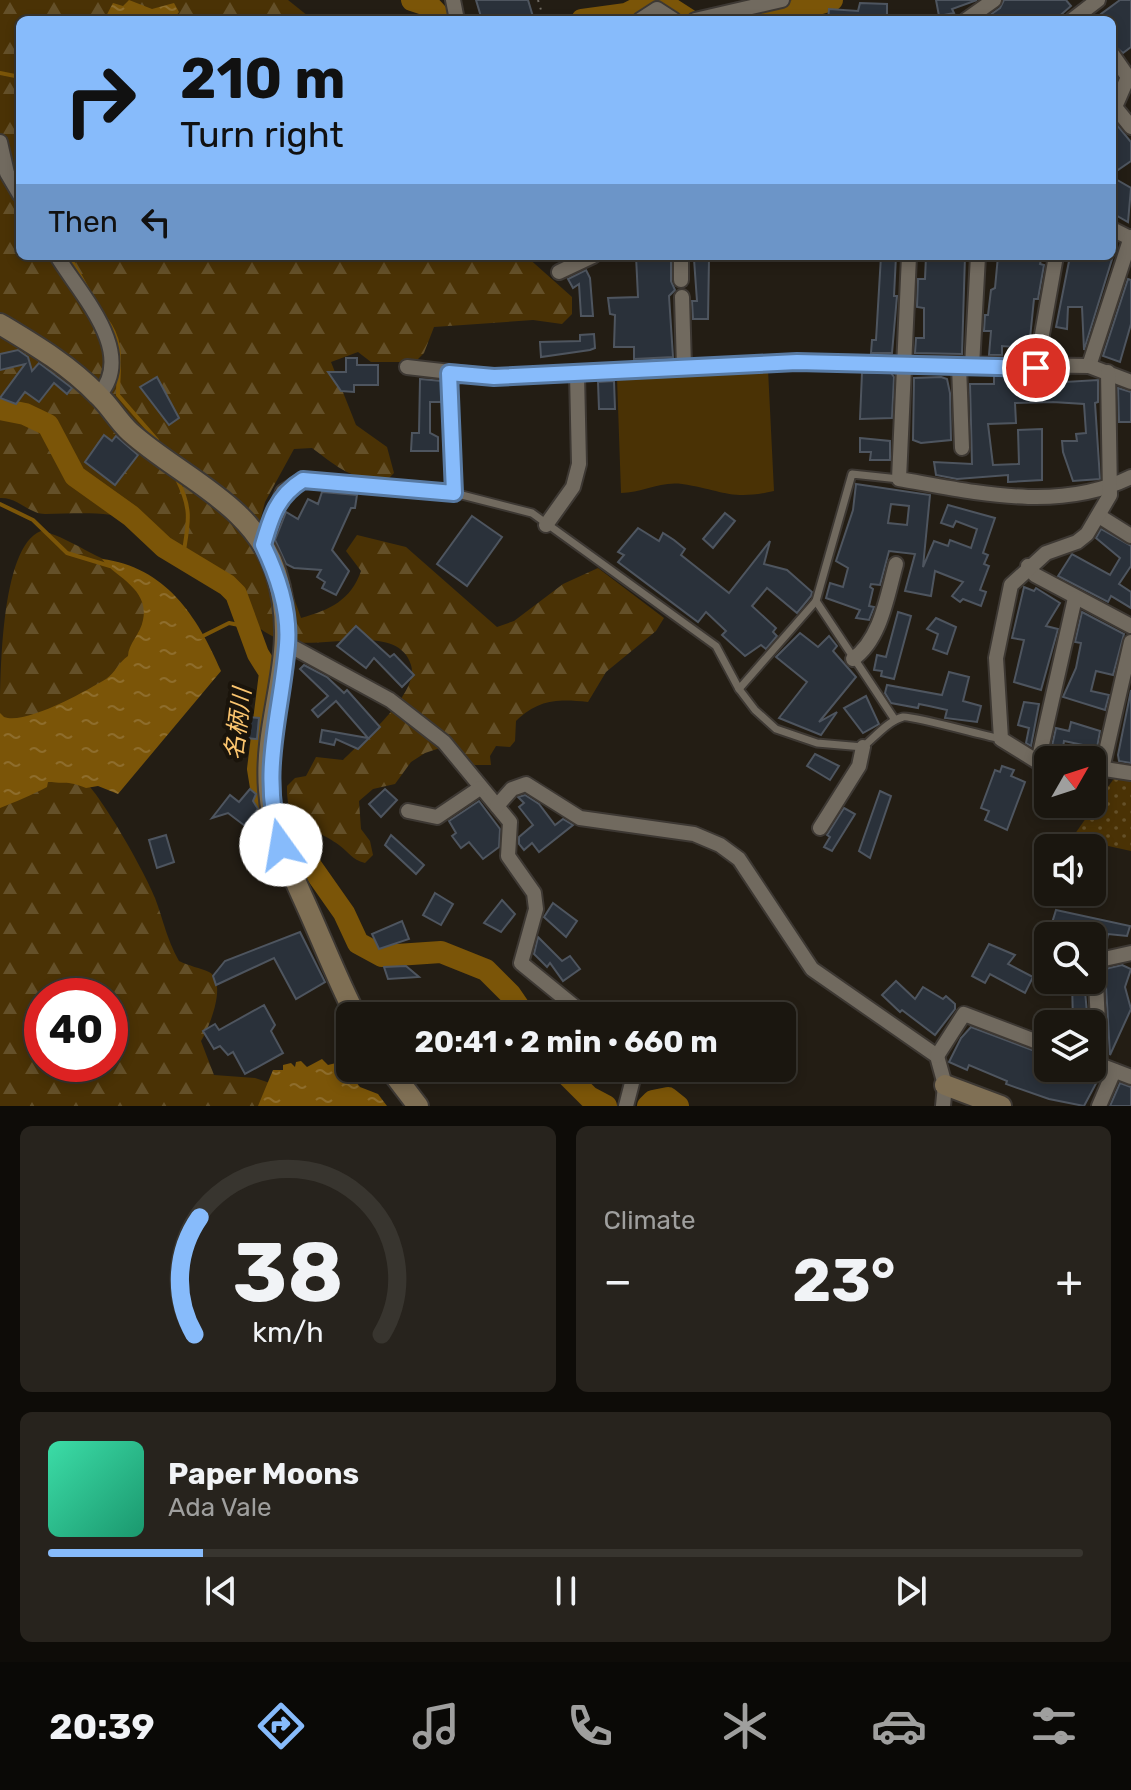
<!DOCTYPE html>
<html lang="en">
<head>
<meta charset="utf-8">
<style>
  :root { --surface:#1a160f; --page:#27231d; --text:#f1f3f6; --muted:#9f9f9e; --line:#38352f; --accent:#87bbfb }
  body { margin:0; font-family:Rubik,"Noto Sans JP",sans-serif; background:var(--page); color:var(--text); height:100vh; display:flex; flex-direction:column; font-size:30px; white-space:nowrap }
  * { box-sizing:border-box; margin:0 }
  p { font-size:26px; color:var(--muted) }
  .icon { flex:none; width:44px; height:44px; fill:none; stroke:currentColor; stroke-width:2; stroke-linecap:round; stroke-linejoin:round }
  .map { position:relative; height:1106px; overflow:hidden }
  .drawer { display:flex; flex-direction:column; gap:20px; padding:20px; background:#0e0c08; flex:1 }
  .drawer>* { flex:none }
  .top-card { position:absolute; left:16px; top:16px; width:1100px; height:244px; border-radius:12px; box-shadow:0 4px 12px #0003,0 0 0 2px var(--line); background:#87bbfb; color:#111; overflow:hidden }
  .needle { width:52px; rotate:51deg }
  .controls { position:absolute; left:1034px; top:746px; display:grid; gap:16px }
  .controls a { display:grid; place-items:center; width:72px; height:72px; border-radius:12px; background:var(--surface); box-shadow:0 4px 12px #0003,0 0 0 2px var(--line); font-size:40px }
  .speed { position:absolute; left:24px; top:978px; display:flex; gap:16px; font-size:40px; font-weight:700; text-align:center }
  .speed>* { display:grid; place-content:center; width:104px; height:104px; border-radius:50%; background:var(--surface); box-shadow:0 4px 12px #0003,0 0 0 2px var(--line); line-height:1 }
  .speed .limit { border:12px solid #d22; background:#fff; color:#111 }
  .pin { position:absolute; display:grid; place-items:center; width:68px; height:68px; color:#fff; margin:-34px; border:4px solid #fff; border-radius:50%; box-shadow:0 2px 8px #0007 }
  .me { position:absolute; width:88px; margin:-44px; rotate:347deg; stroke-linejoin:round; filter:drop-shadow(0 0 6px #0008) }
  .turn { display:flex; align-items:center; gap:28px; height:168px; padding:0 32px; font-size:36px }
  .turn .icon { width:104px; height:104px; stroke-width:2.5 }
  .turn b { display:block; font-size:56px; line-height:68px }
  .then { display:flex; align-items:center; height:76px; padding:0 32px; background:#0003; gap:16px; font-size:30px }
  .big { font-size:60px; font-weight:700; line-height:1.1 }
  .drawer .card { flex:1; display:flex; flex-direction:column; justify-content:center; gap:12px; min-width:0; padding:0 28px; border-radius:12px; background:var(--page) }
  .drawer .dial { align-items:center; gap:0 }
  .dial svg { height:208px; overflow:visible; fill:none; stroke:var(--line); stroke-width:7; stroke-linecap:round; text-anchor:middle }
  .dial text { fill:var(--text); stroke:none }
  .song { display:flex; align-items:center; gap:24px }
  .cover { width:96px; height:96px; border-radius:12px; background:linear-gradient(135deg,hsl(160 70% 55%),hsl(160 70% 35%)) }
  .played { height:8px; border-radius:4px; background:linear-gradient(90deg,var(--accent) 15%,var(--line) 15%) }
  .keys { display:flex; justify-content:space-around; direction:ltr }
  .heat { display:flex; justify-content:space-between; align-items:center; font-size:44px; direction:ltr }
  .drawer .tiles { flex:1; display:grid; gap:20px; grid-template-columns:1fr 1fr }
  .card:last-child { grid-column:span 2 }
  .trip { position:absolute; left:336px; top:1002px; width:460px; height:80px; border-radius:12px; background:var(--surface); box-shadow:0 4px 12px #0003,0 0 0 2px var(--line); font-weight:700; line-height:80px; text-align:center }
  .menu { display:flex; height:128px; justify-content:space-around; align-items:center; background:#0a0906; color:var(--muted) }
  .menu .icon { width:56px; height:56px }
  .menu .on { color:var(--accent) }
  .menu b { font-size:36px; color:var(--text) }
  .map>svg:first-child { display:block }
  .forest { fill:url(#forest-firs); fill-rule:evenodd }
  .park { fill:url(#park-dots) }
  .pitch { fill:#4a3205 }
  .water { fill:url(#water-ripples) }
  .lines { fill:none; stroke-linecap:round; stroke-linejoin:round }
  .stream { stroke:#7b5508; stroke-width:4 }
  .river { stroke:#7b5508; stroke-width:22 }
  .building { fill:#2a313a; stroke:#4e555f; stroke-width:2; fill-rule:evenodd }
  .lane-casing { stroke:#3d3833; stroke-width:11 }
  .street-casing { stroke:#3d3833; stroke-width:18 }
  .secondary-casing { stroke:#3d3833; stroke-width:24 }
  .path { stroke:#716c64; stroke-width:2; stroke-dasharray:2 6; stroke-linecap:butt }
  .lane { stroke:#716a5f; stroke-width:7 }
  .street { stroke:#716a5f; stroke-width:14 }
  .secondary { stroke:#7f6f54; stroke-width:20 }
  .route-casing { stroke:#587aa3; stroke-width:20 }
  .route { stroke:#87bbfb; stroke-width:14 }
  .labels { text-anchor:middle; stroke-width:8; stroke-linejoin:round; paint-order:stroke }
  .water-label { font-size:24px; font-style:italic; fill:#fbc56f; stroke:#1a140b }
</style>
</head>
<body>
<div class="map">
<svg width="1131" height="1106" viewBox="0 0 1131 1106">
  <defs>
    <pattern id="forest-firs" width="22" height="20" patternUnits="userSpaceOnUse" patternTransform="scale(2)"><rect width="22" height="20" fill="#4a3205"/><path d="M5 1l3.5 6h-7zM16 11l3.5 6h-7z" fill="#645029"/></pattern>
    <pattern id="park-dots" width="8" height="8" patternUnits="userSpaceOnUse" patternTransform="scale(2)"><rect width="8" height="8" fill="#4a3205"/><path d="M2 2h.1M6 6h.1" fill="none" stroke="#645029" stroke-width="1.8" stroke-linecap="round"/></pattern>
    <pattern id="water-ripples" width="26" height="14" patternUnits="userSpaceOnUse" patternTransform="scale(2)"><rect width="26" height="14" fill="#7b5508"/><path d="M2 4q2-2 4 0t4 0M15 11q2-2 4 0t4 0" fill="none" stroke="#8e6d2c"/></pattern>
  </defs>
  <rect width="100%" height="100%" fill="#231d14"/>
  <g class="forest">
    <path d="M0,0h288l25,20h-293v236h506l46,41v17l-10,10 -29,-4 -99,7 -10,26 -9,9h-44l-13,-10 -27,10 25,63 31,22 7,26 -8,8c-35,-2 -46,-12 -74,-33l-18,1 -29,53 -6,23 24,42 18,51c29,-8 50,-18 60,-47l-15,-20 11,-16 49,12 91,80 17,-6 49,-37 35,-16 66,50 -8,13 -50,41 -18,30c-30,-3 -49,-3 -72,19l-1,20 -5,6 -14,-1 -6,10 1,9h-18l-21,-21 -27,9 -14,9 -16,22 -22,5 -14,12 2,28 9,12 3,14 -8,8c-14,-4 -15,-10 -26,-18 -28,-21 -53,-14 -52,-59l8,-8 11,-2 10,-19 27,3c19,-19 77,-67 68,-95 -14,-47 -100,-10 -135,-27 -55,-27 -83,-95 -140,-117 -29,-11 -62,-7 -91,-7 -16,0 -27,-17 -45,-16z"/>
    <path d="M41,531c18,4 33,13 50,22 14,7 30,14 42,25 25,25 11,71 -11,94 -30,33 -81,42 -122,54 0,-47 0,-180 41,-195z"/>
    <path d="M63,770c5,2 13,4 17,7 19,13 66,97 75,121 9,24 11,39 24,63 10,5 21,7 30,11 19,10 0,56 -8,69l13,34 41,3 15,5 -9,23h-261v-310zM42,996h68v68h-68z"/>
  </g>
  <polygon class="park" points="1115,777 1131,780 1131,851 1072,838"/>
  <path class="pitch" d="M768,369l6,122c-43,10 -52,-1 -92,-7 -22,-3 -40,9 -61,9l-4,-115z"/>
  <g class="water">
    <polygon points="129,0 152,9 174,3 179,12 173,20 104,20 113,3 123,6"/>
    <path d="M102,559c63,8 95,56 119,112l-103,123 -20,-8 -12,2c-20,-8 -19,-4 -38,-6l-1,5c-17,9 -30,14 -47,21v-95l4,4c22,8 82,-26 102,-38 9,-6 13,-17 22,-23 0,-12 13,-23 15,-36 7,-32 -30,-44 -41,-61z"/>
    <polygon points="322,1059 328,1065 340,1062 360,1087 378,1094 387,1106 258,1106 273,1070 283,1070 283,1065 291,1063 295,1067 296,1062 301,1061 307,1067"/>
  </g>
  <g class="lines">
    <g class="stream">
      <polyline points="0,73 20,77"/>
      <polyline points="15,167 20,175"/>
      <polyline points="69,256 88,290"/>
      <path d="M105,318c20,25 13,47 13,77l39,45"/>
      <path d="M177,479c16,32 11,44 6,78"/>
      <polyline points="0,504 33,520 67,553 110,566"/>
      <polyline points="201,637 229,623 249,627"/>
    </g>
    <g class="river">
      <polyline points="412,0 430,6 443,20"/>
      <polyline points="658,0 689,20"/>
      <polyline points="582,20 626,14 654,0"/>
      <polyline points="762,20 832,0"/>
      <polyline points="0,409 25,414 48,425 75,476 131,516 164,547 227,585 236,594 258,654 270,673 258,769 267,824 285,829 344,913 358,943 382,956 441,952 486,970 510,994 525,1016"/>
      <polyline points="560,1068 589,1097 606,1106"/>
      <polyline points="648,1106 653,1101 668,1098 678,1106"/>
    </g>
  </g>
  <g class="building">
    <polygon points="476,0 528,0 534,20 482,20"/>
    <polygon points="936,0 977,0 952,9 954,13 939,16"/>
    <polygon points="1004,0 1066,0 1071,6 1055,20 983,20 1000,8"/>
    <polygon points="1120,0 1131,0 1131,47 1123,53 1112,44 1112,20 1106,20 1101,14"/>
    <polygon points="860,3 887,4 887,20 828,20 829,9 858,11"/>
    <polygon points="1112,119 1131,142 1131,161 1112,174"/>
    <polygon points="1112,177 1131,188 1128,222 1112,213"/>
    <polygon points="636,256 671,256 671,281 675,290 669,296 673,357 634,359 634,347 614,347 615,315 610,314 608,298 638,297"/>
    <polygon points="881,256 896,256 894,296 897,296 892,353 871,353 872,340 876,340"/>
    <polygon points="926,256 965,256 962,354 915,353 916,338 924,338 924,308 917,307 918,279 925,279"/>
    <polygon points="998,256 1042,256 1040,264 1044,265 1038,299 1034,299 1029,348 1002,346 1002,355 989,355 991,331 984,331 985,315 988,315 991,290 995,288"/>
    <polygon points="1070,256 1113,256 1084,350 1082,307 1068,307 1067,329 1056,327"/>
    <polygon points="709,258 708,319 693,319 692,301 697,301 694,259"/>
    <polygon points="586,270 590,278 593,316 581,316 579,284 573,288 568,279"/>
    <polygon points="1128,279 1131,280 1131,324 1120,362 1103,356"/>
    <polygon points="594,334 595,348 590,350 541,357 540,342 580,341 580,335"/>
    <polygon points="18,350 28,357 32,371 39,363 72,388 67,394 54,383 39,402 25,392 16,404 0,398 25,364 0,370 0,354"/>
    <polygon points="346,358 357,358 357,365 378,365 378,385 354,385 354,392 341,391 328,372 346,372"/>
    <polygon points="862,373 891,373 894,377 892,418 860,419"/>
    <polygon points="1015,375 1065,377 1065,382 1098,380 1098,402 1095,403 1100,479 1073,481 1063,452 1062,441 1077,441 1076,434 1086,433 1084,404 1053,402 1015,403 1016,423 988,424 993,465 1019,464 1018,430 1042,429 1042,480 1008,482 1008,475 957,479 936,475 934,462 972,464 970,384 994,384 994,376"/>
    <polygon points="157,377 179,418 169,425 140,387"/>
    <polygon points="941,377 947,379 950,393 951,440 921,443 913,440 914,378"/>
    <polygon points="420,379 442,381 441,402 430,402 430,433 438,437 438,451 411,451 412,433 419,433"/>
    <polygon points="614,381 615,409 599,409 598,382"/>
    <polygon points="1118,388 1131,392 1131,422 1119,422"/>
    <polygon points="104,435 112,441 116,436 138,455 115,485 85,462"/>
    <polygon points="860,438 890,441 890,460 870,460 871,452 860,452"/>
    <path d="M856,484l74,11 -7,72 11,-26 14,5 2,-6 21,8 6,-19 -21,-8 -3,6 -12,-4 7,-18 47,13 -12,35 5,2 -4,9 5,2 -9,24 6,2 -5,14 -18,-7 -3,3 -8,-6 11,-14 -28,-11 -4,25 -26,-5 10,-37 -26,-3 -9,34 -9,-1 -1,3 3,2 -4,17 5,1 -5,13 -13,-2 4,-8 -34,-12 4,-15 13,4 5,-19 -12,-7 17,-51zM891,504l18,2 -2,19 -19,-2z"/>
    <polygon points="322,492 357,495 355,508 351,508 332,550 349,571 336,595 322,588 325,582 317,577 321,570 294,568 286,564 275,540 286,512 298,519 308,499 318,504"/>
    <polygon points="725,513 735,521 713,548 703,539"/>
    <polygon points="472,516 502,537 467,586 437,564"/>
    <polygon points="638,528 659,541 663,533 674,540 685,549 681,555 729,593 770,541 764,564 787,570 812,592 811,596 797,613 767,588 752,606 776,628 773,632 777,636 766,649 761,645 745,656 722,635 726,631 706,612 698,622 618,562 624,555 618,552"/>
    <polygon points="1101,529 1131,546 1131,566 1119,584 1131,592 1131,608 1111,596 1108,602 1058,576 1072,554 1110,575 1120,558 1096,538"/>
    <polygon points="1024,587 1034,591 1036,588 1060,603 1046,626 1058,629 1041,690 1014,682 1024,640 1012,638"/>
    <polygon points="898,612 911,616 894,679 881,676 882,671 874,670 877,655 886,657"/>
    <polygon points="1082,612 1124,634 1113,675 1096,671 1091,691 1109,695 1105,710 1063,697 1076,668 1081,643 1075,642"/>
    <polygon points="936,618 956,627 947,654 933,649 938,634 927,629"/>
    <polygon points="356,626 390,657 394,654 414,675 402,687 374,658 366,668 337,646"/>
    <polygon points="800,633 818,647 829,636 837,646 833,651 856,677 819,722 837,712 821,735 779,718 807,682 776,657"/>
    <polygon points="304,665 327,677 344,693 347,690 380,727 358,749 336,739 334,745 320,742 322,730 368,738 336,701 318,717 312,710 328,696 300,669"/>
    <polygon points="949,672 969,677 963,701 981,706 977,722 945,718 947,710 929,706 919,704 918,708 891,703 885,693 887,685 942,695"/>
    <polygon points="1131,690 1131,763 1119,761 1118,755"/>
    <polygon points="866,696 879,724 863,733 844,708"/>
    <polygon points="1024,702 1039,704 1031,746 1026,743 1029,728 1018,725"/>
    <polygon points="238,716 259,718 257,739 236,737"/>
    <polygon points="1071,722 1100,731 1097,748 1064,741 1063,748 1052,746 1056,728 1069,731"/>
    <polygon points="815,754 839,766 830,780 807,766"/>
    <polygon points="1002,766 1014,770 1011,776 1025,782 1007,830 985,820 989,811 981,808 995,770 1000,772"/>
    <polygon points="250,789 256,794 253,801 258,809 252,816 257,820 249,829 228,813 212,818 230,795 239,802"/>
    <polygon points="385,789 397,800 381,817 369,804"/>
    <polygon points="880,791 891,796 870,858 859,851"/>
    <polygon points="525,795 539,804 555,825 563,819 573,825 539,852 532,843 524,850 519,844 519,837 533,825 519,807 524,803 518,797"/>
    <polygon points="479,801 500,829 499,847 483,859 469,842 461,848 452,836 456,833 449,821"/>
    <polygon points="844,808 855,814 832,851 824,847 830,837 827,835"/>
    <polygon points="166,835 174,862 157,868 149,840"/>
    <polygon points="391,835 424,865 416,874 385,845"/>
    <polygon points="435,893 453,904 441,925 423,915"/>
    <polygon points="502,900 515,914 501,932 484,923"/>
    <polygon points="553,903 577,921 566,937 544,917"/>
    <polygon points="1056,910 1130,926 1127,936 1108,934 1106,945 1095,942 1092,936 1056,932 1057,925 1052,923"/>
    <polygon points="402,921 409,939 379,949 372,934"/>
    <polygon points="300,932 325,982 296,999 274,958 216,985 213,976 225,961"/>
    <polygon points="538,937 562,961 570,956 580,969 563,981 550,963 547,967 534,954"/>
    <polygon points="989,944 1015,955 1008,964 1033,977 1025,993 990,974 985,983 972,976"/>
    <polygon points="1122,965 1131,969 1125,987 1131,1009 1110,1055 1105,969"/>
    <polygon points="406,966 419,977 388,979 384,967"/>
    <polygon points="1072,980 1084,980 1088,1024 1073,1024"/>
    <polygon points="896,981 915,999 923,987 943,999 946,996 955,1004 955,1009 935,1035 902,1010 900,1012 882,995"/>
    <polygon points="264,1005 275,1025 271,1031 283,1053 245,1074 233,1052 228,1055 220,1046 214,1049 203,1031 215,1024 219,1030"/>
    <polygon points="971,1027 1048,1056 1048,1068 1084,1068 1100,1076 1084,1106 1049,1099 1006,1084 1007,1081 969,1065 967,1070 949,1062 961,1038"/>
    <polygon points="1120,1083 1131,1087 1131,1106 1110,1106"/>
  </g>
  <g class="lines">
    <defs>
      <g id="lane">
        <path d="M449,373l5,120 78,20 184,133 23,43 16,21 21,19 41,14 46,4c12,-10 25,-26 40,-30 7,-2 82,19 98,22"/>
        <polyline points="816,601 895,720"/>
        <polyline points="739,689 816,601 852,474 899,479"/>
      </g>
      <g id="street">
        <polyline points="453,0 457,20"/>
        <polyline points="640,20 657,9 674,20"/>
        <polyline points="695,20 782,0"/>
        <polyline points="966,20 994,0"/>
        <polyline points="1072,20 1098,0"/>
        <polyline points="1112,54 1128,77 1115,107 1131,127"/>
        <polyline points="0,142 7,173 20,195"/>
        <polyline points="1112,229 1130,238"/>
        <path d="M57,256c22,37 80,96 42,139"/>
        <polyline points="681,256 681,280"/>
        <path d="M909,256l-10,223c75,13 160,34 232,-2"/>
        <polyline points="559,272 593,256"/>
        <polyline points="682,297 684,368"/>
        <polyline points="959,365 962,448"/>
        <polyline points="972,366 978,256"/>
        <polyline points="1089,366 1131,237"/>
        <polyline points="407,367 494,377 797,362 1089,366 1131,382"/>
        <polyline points="1036,368 1056,256"/>
        <polyline points="1099,516 1131,536"/>
        <polyline points="546,525 573,487 579,464 577,374"/>
        <polyline points="263,545 283,492 303,480 454,493"/>
        <polyline points="1028,566 1035,575 1131,626"/>
        <polyline points="287,644 390,700 444,742 510,822 508,856 534,893 536,909 521,963 586,1016"/>
        <path d="M853,659c28,-20 34,-63 43,-95"/>
        <polyline points="1038,762 1075,598"/>
        <polyline points="1048,763 1038,762 1001,739 996,658 1011,585 1046,553 1077,542 1087,534 1110,495 1108,372"/>
        <polyline points="1092,767 1131,773"/>
        <polyline points="1102,769 1131,642"/>
        <polyline points="497,806 512,789 526,784 580,818 694,834 720,845 739,859 812,969 937,1056 945,1085 943,1106"/>
        <polyline points="408,811 437,817 480,788"/>
        <polyline points="820,828 859,766 863,747"/>
        <polyline points="937,1056 964,1014 1048,1046"/>
        <polyline points="1092,1062 1131,1077"/>
        <polyline points="1100,1065 1095,961 1131,953"/>
        <polyline points="622,1068 633,1079 626,1106"/>
        <polyline points="1099,1106 1114,1071"/>
      </g>
      <g id="secondary">
        <path d="M0,324c35,21 69,41 98,71 12,11 20,26 32,37 50,45 124,72 146,141 26,81 -13,139 -7,217 3,45 24,85 42,126 15,34 28,67 45,100"/>
        <polyline points="389,1068 418,1106"/>
        <polyline points="945,1085 1001,1106"/>
      </g>
    </defs>
    <use href="#lane" class="lane-casing"/>
    <use href="#street" class="street-casing"/>
    <use href="#secondary" class="secondary-casing"/>
    <polyline class="path" points="538,0 544,20"/>
    <use href="#lane" class="lane"/>
    <use href="#street" class="street"/>
    <use href="#secondary" class="secondary"/>
  </g>
  <g class="lines">
    <defs>
      <path id="route" d="M281,845c-22,-73 0,-128 6,-200 3,-34 -9,-69 -24,-100 8,-28 14,-49 40,-65l151,13 -5,-120 45,4 303,-15 239,6"/>
    </defs>
    <use href="#route" class="route-casing"/>
    <use href="#route" class="route"/>
  </g>
  <g class="labels">
    <g class="water-label">
      <text transform="translate(238 724) rotate(-83)" y="8">名柄川</text>
    </g>
  </g>
</svg>
<div class="controls">
<a><svg class="needle" viewBox="-14 -14 28 28"><path d="M0-13l5 13h-10z" fill="#e53935"/><path d="M0 13l5-13h-10z" fill="#9f9f9e"/></svg></a>
<a><svg class="icon" aria-label="sound" viewBox="0 0 24 24"><path d="M4 9h4l5-4v14l-5-4H4zM17 9q2 3 0 6"/></svg></a>
<a><svg class="icon" aria-label="search" viewBox="0 0 24 24"><circle cx="10" cy="10" r="6"/><path d="M15 15l6 6"/></svg></a>
<a><svg class="icon" aria-label="layers" viewBox="0 0 24 24"><path d="M12 4l9 5-9 5-9-5zM3 14l9 5 9-5"/></svg></a>
</div>
<div class="speed"><div class="limit">40</div></div>
<div class="pin" style="left:1036px;top:368px;background:#d93025"><svg class="icon" aria-label="arrive" viewBox="0 0 24 24"><path d="M6 21V4h12l-3 4 3 4H6"/></svg></div>
<svg class="me" style="left:281px;top:845px" viewBox="-20 -20 40 40"><circle r="19" fill="#fff"/><path d="M0-13L10 11 0 6-10 11z" fill="#87bbfb"/></svg>
<div class="trip">20:41 · 2 min · 660 m</div>
<div class="top-card">
<div class="turn"><svg class="icon" aria-label="right" viewBox="0 0 24 24"><path d="M7 20v-9h11M14 6l5 5-5 5"/></svg><div><b>210 m</b>Turn right</div></div>
<div class="then">Then<svg class="icon" aria-label="left" viewBox="0 0 24 24"><path d="M17 20v-9H6M10 6l-5 5 5 5"/></svg></div>
</div>
</div>
<section class="drawer">
<div class="tiles">
<div class="card dial"><svg viewBox="0 0 100 80">
<path d="M14 69A42 42 0 1 1 86 69"/>
<path d="M14 69A42 42 0 0 1 16 24" stroke="#87bbfb"/>
<text x="50" y="56" font-size="32" font-weight="700">38</text>
<text x="50" y="72" font-size="11">km/h</text>
</svg></div>
<div class="card"><p>Climate</p>
<div class="heat"><a>−</a><b class="big">23°</b><a>+</a></div>
</div>
<div class="card">
<div class="song"><i class="cover"></i><div><b>Paper Moons</b><p>Ada Vale</p></div></div>
<div class="played"></div>
<div class="keys"><svg class="icon" aria-label="previous" viewBox="0 0 24 24"><path d="M18 5L8 12l10 7zM5 5v14"/></svg><svg class="icon" aria-label="pause" viewBox="0 0 24 24"><path d="M8 5v14M16 5v14"/></svg><svg class="icon" aria-label="next" viewBox="0 0 24 24"><path d="M6 5l10 7-10 7zM19 5v14"/></svg></div>
</div>
</div>
</section>
<nav class="menu">
<b>20:39</b>
<svg class="icon on" aria-label="directions" viewBox="0 0 24 24"><path d="M12 3l9 9-9 9-9-9zM9 14v-3h6M13 9l2 2-2 2"/></svg>
<svg class="icon" aria-label="music" viewBox="0 0 24 24"><path d="M9 18V5l10-2v13"/><circle cx="6" cy="18" r="3"/><circle cx="16" cy="16" r="3"/></svg>
<svg class="icon" aria-label="phone" viewBox="0 0 24 24"><path d="M5 4h4l2 5-3 2q2 4 5 5l2-3 5 2v4C11 20 4 13 5 4z"/></svg>
<svg class="icon" aria-label="climate" viewBox="0 0 24 24"><path d="M12 3v18M4 7l16 10M4 17L20 7"/></svg>
<svg class="icon" aria-label="car" viewBox="0 0 24 24"><path d="M5 17H2v-5l4-1 3-4h7l3 4 3 1v5h-3M9 17h6M6 11h13"/><circle cx="7" cy="17" r="2"/><circle cx="17" cy="17" r="2"/></svg>
<svg class="icon" aria-label="filters" viewBox="0 0 24 24"><path d="M4 7h16M4 17h16"/><circle cx="9" cy="7" r="2"/><circle cx="15" cy="17" r="2"/></svg>
</nav>
</body>
</html>
